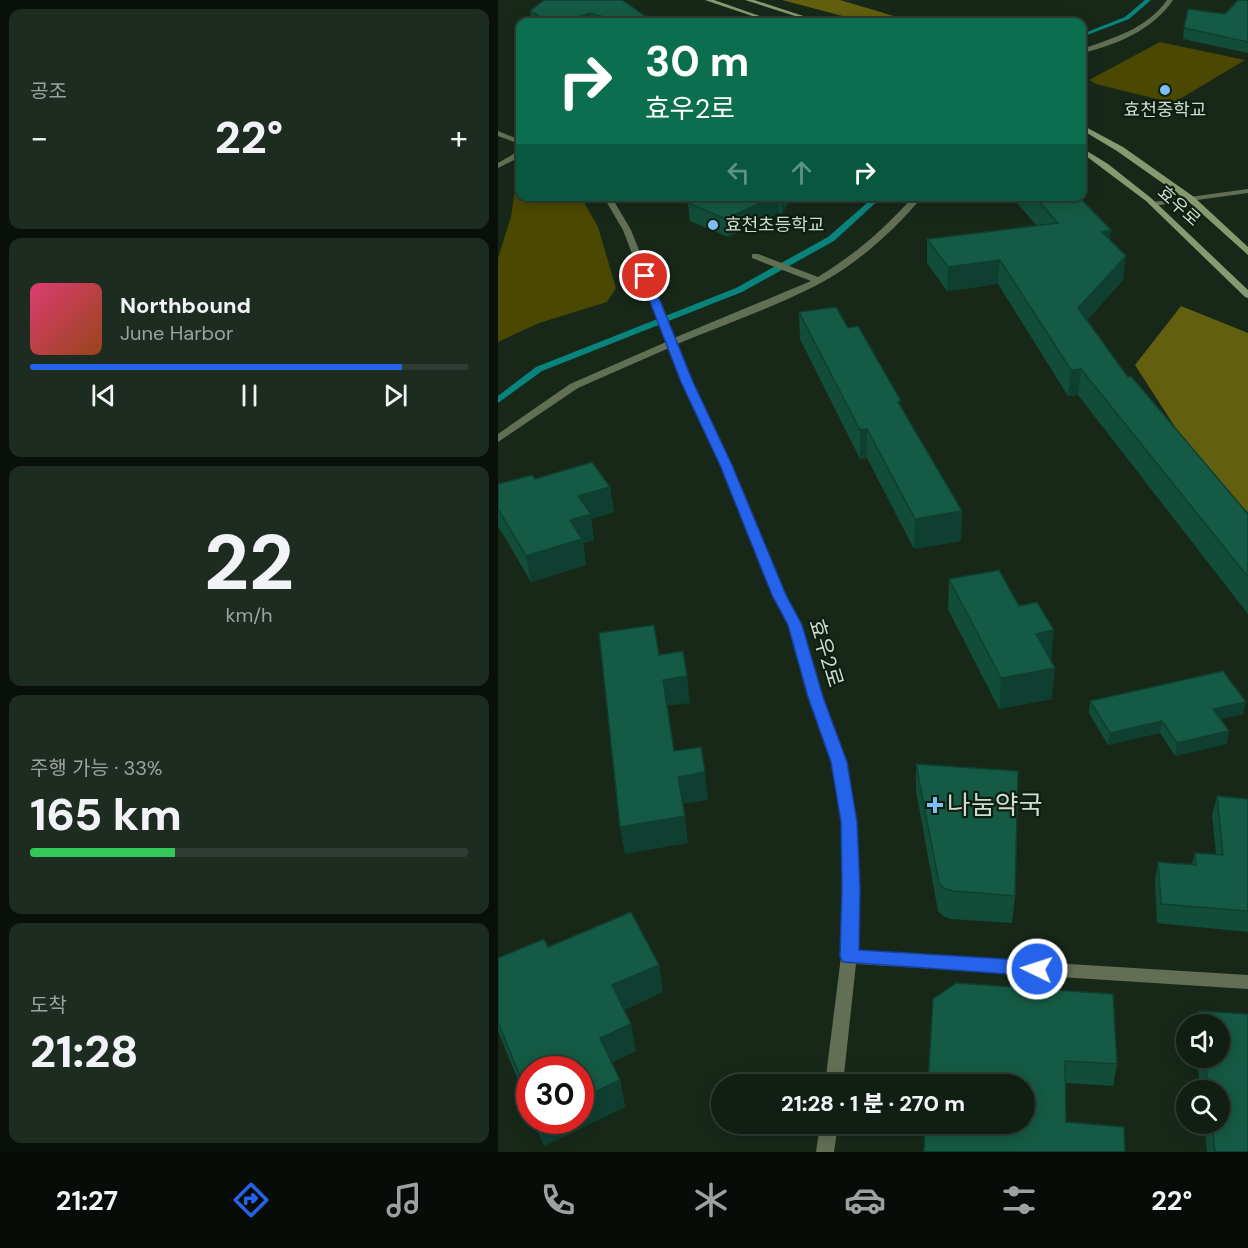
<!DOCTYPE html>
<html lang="ko">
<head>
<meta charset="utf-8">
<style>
  :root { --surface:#111e13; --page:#1e2b21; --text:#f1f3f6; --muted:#9ca2a0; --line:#303c33; --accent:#2563eb }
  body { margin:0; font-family:"DM Sans","Noto Sans KR",sans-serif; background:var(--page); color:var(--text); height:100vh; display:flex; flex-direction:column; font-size:22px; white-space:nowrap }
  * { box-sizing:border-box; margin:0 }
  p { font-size:20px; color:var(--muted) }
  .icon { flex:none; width:33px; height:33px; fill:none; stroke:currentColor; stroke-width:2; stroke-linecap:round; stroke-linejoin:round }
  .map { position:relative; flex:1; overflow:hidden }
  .side { display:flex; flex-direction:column; gap:9px; padding:9px; background:#09100a; width:498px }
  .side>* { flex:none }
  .hud { position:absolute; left:18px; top:18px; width:570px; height:183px; border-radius:12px; box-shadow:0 3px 15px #0003,0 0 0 2px var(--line); background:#0b6e4f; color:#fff; overflow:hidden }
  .buttons { position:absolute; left:678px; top:1014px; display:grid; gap:12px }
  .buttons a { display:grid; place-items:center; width:54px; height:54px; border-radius:50%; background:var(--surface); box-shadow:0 3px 15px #0003,0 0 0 2px var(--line); font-size:30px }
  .speed { position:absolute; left:18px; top:1056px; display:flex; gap:12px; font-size:30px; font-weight:700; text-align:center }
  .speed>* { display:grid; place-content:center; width:78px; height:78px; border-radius:50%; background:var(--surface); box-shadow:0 3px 15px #0003,0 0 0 2px var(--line); line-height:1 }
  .speed .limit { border:9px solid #d22; background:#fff; color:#111 }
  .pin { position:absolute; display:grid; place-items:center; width:51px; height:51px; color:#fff; margin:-26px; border:3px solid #fff; border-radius:50%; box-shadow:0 2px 6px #0007 }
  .me { position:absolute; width:66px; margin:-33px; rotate:274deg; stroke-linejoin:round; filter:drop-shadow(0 0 4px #0008) }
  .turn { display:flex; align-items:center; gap:21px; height:126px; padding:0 30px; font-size:27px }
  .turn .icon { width:78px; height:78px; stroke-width:2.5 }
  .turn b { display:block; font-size:42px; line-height:51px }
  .lanes { display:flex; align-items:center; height:57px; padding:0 30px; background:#0003; justify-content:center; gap:30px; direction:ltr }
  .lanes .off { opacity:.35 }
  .big { font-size:45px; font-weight:800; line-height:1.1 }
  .side .card { flex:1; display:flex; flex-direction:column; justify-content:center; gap:9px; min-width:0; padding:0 21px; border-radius:12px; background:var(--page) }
  .side .dial { align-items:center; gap:0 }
  .dial b { font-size:78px; line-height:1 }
  .song { display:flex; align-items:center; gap:18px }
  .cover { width:72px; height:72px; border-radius:9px; background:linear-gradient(135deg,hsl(340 70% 55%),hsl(20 70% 35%)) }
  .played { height:6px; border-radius:3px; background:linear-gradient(90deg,var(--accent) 85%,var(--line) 85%) }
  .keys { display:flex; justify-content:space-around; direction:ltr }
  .heat { display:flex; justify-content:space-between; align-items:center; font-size:33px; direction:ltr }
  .charge { height:9px; border-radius:4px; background:linear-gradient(90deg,#34c759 33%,var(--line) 0) }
  .trip { position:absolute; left:213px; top:1074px; width:324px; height:60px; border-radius:30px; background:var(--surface); box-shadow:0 3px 15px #0003,0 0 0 2px var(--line); font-weight:800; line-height:60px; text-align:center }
  .dock { display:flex; height:96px; justify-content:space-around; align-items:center; background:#070c08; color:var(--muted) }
  .dock .icon { width:42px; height:42px }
  .dock .selected { color:var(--accent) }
  .dock b { font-size:27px; color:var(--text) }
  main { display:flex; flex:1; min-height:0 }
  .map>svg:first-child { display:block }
  .green { fill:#4b4802 }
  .forest { fill:#625f0f }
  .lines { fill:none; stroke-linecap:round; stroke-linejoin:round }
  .stream { fill:#08847c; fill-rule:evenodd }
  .street { fill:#636f55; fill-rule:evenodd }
  .secondary { fill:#879a6f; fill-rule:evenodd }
  .wall { fill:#124d3a }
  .shaded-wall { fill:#0f3f30 }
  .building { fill:#155a44; stroke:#0f3f30; stroke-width:1.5 }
  .route { fill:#2563eb; stroke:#184099; stroke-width:1.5 }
  .poi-dot { fill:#7dbef9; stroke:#0d1f10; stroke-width:2 }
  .labels { text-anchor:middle; stroke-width:4.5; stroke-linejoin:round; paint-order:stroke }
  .far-poi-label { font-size:18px; fill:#d1dcd1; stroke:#0d1f10 }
  .far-street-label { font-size:18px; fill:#d1dcd1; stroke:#0d1f10 }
  .street-label { font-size:21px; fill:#d1dcd1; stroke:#0d1f10 }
  .near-poi-label { font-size:26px; fill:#d1dcd1; stroke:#0d1f10; text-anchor:start }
</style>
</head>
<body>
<main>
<section class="side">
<div class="card"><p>공조</p>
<div class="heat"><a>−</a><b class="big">22°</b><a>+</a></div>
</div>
<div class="card">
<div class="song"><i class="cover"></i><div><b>Northbound</b><p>June Harbor</p></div></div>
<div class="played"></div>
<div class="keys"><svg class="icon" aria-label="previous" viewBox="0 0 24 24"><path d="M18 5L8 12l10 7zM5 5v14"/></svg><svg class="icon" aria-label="pause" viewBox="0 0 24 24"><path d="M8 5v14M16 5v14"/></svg><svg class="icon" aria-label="next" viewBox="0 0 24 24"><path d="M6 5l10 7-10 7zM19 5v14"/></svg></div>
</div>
<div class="card dial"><b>22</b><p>km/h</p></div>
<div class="card"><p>주행 가능 · 33%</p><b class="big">165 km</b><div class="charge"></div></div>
<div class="card"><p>도착</p><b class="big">21:28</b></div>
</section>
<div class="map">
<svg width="750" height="1152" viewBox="0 0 750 1152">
  <rect width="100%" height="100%" fill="#172819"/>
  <g class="green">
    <polygon points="662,42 747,60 675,103 598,84 591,80"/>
    <polygon points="22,167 22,196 83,197 100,227 118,288 109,302 41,323 0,342 0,258 13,217 20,170"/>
  </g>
  <g class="forest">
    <polygon points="284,0 342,0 416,22 367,22"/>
    <polygon points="683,306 750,333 750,512 712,481 637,365"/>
  </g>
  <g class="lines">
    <g class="stream">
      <polygon points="647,0 653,0 631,19 584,37 584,34 627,17"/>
      <polygon points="377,196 385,196 336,241 244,292 44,371 0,403 0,396 38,367 238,288 330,237"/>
    </g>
    <g class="street">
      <path d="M669,0h6c-20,30 -57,45 -91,53v-4c31,-11 65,-20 85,-49z"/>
      <polygon points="0,131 22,140 22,144 0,136"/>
      <polygon points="19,152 22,152 22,157 0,168 0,163"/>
      <polygon points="750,189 750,193 655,206 651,204 655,202"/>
      <path d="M105,196h8l20,34 43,108 137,-57 -59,-23v-4h6l60,23c39,-24 65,-47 96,-81h9c-31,37 -70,72 -114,93 -43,21 -88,37 -132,55l15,38 39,83 54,130 16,30 22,72 23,65 10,60 3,66 -2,63 391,24v14l-392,-25 -13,120h-18l16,-127 2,-69 -1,-66 -10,-60 -23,-65 -20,-72 -16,-30 -52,-130 -39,-83 -13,-34 -91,40 -80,54v-8l72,-50 96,-42 -43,-112z"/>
      <polygon points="322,1124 340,1124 336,1152 318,1152"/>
    </g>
    <g class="secondary">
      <polygon points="207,0 216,0 279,22 272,22"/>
      <polygon points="247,0 256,0 324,22 316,22"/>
      <polygon points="584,125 625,147 696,197 750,247 750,255 690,201 619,151 584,130"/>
      <polygon points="584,148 610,164 653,198 750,290 750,298 747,297 648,201 584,153"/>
    </g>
  </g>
  <g class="wall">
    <polygon points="46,0 156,22 34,22 32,11"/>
    <polygon points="750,0 750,53 685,39 686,28 727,14"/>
    <polygon points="206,196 295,196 284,214 281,213 230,237 192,221 190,203"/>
    <polygon points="513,196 580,196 612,240 625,280 589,320 630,377 750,514 750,614 580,395 570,396 500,284 449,291 429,263 429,239 539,226"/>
    <polygon points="301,312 350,328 403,406 464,511 463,541 416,549 369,458 362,459 302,339"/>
    <polygon points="0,484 112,487 116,512 93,519 96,540 85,543 88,565 33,582 0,526"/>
    <polygon points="451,579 553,660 554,699 501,709 450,609"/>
    <polygon points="592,701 748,702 745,714 722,719 729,744 677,756 662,733 610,745 591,713"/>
    <polygon points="418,764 517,896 514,923 453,919 445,916 440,911 418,791"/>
    <polygon points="719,796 750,799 750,932 659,923 657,881 660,862 694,864 697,853 718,854 714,816"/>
    <polygon points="50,947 165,992 126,1010 138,1051 114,1062 122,1080 127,1107 46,1146 36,1120 82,1120 32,1070 32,1110 0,1031 0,958"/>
    <polygon points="458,983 619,1064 615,1086 568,1083 426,1152"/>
    <polygon points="701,1011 750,1014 750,1152 709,1152 706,1124 722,1124 722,1090 702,1090 699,1058 722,1058 722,1024 698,1024"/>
  </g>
  <g class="shaded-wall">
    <polygon points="92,13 93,22 49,22 49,21"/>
    <polygon points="277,196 280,196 281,213 230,237 228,219"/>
    <polygon points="283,196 295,196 284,214"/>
    <polygon points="613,230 611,254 604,232"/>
    <polygon points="628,256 625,280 578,333 580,308"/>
    <polygon points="502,260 500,284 449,291 450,267"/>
    <polygon points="583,369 580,395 570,396 573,370"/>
    <polygon points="369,429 369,458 362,459 362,430"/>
    <polygon points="112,487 116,512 93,519 96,540 85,543 88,565 33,582 28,556 72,520 80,496"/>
    <polygon points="464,511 463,541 416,549 417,519"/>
    <polygon points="556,630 553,661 538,634"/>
    <polygon points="557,668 554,699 501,709 503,678"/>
    <polygon points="189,676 192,703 168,706 165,680"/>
    <polygon points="748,702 745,714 712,721 715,709"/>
    <polygon points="664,721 662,733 610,745 612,733"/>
    <polygon points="731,731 729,744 677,756 679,743"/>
    <polygon points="207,772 210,800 184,804 180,777"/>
    <polygon points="187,816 190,843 127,854 122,827"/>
    <polygon points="161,965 165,992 119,1013 114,985"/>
    <polygon points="133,1024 138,1051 108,1065 102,1038"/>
    <polygon points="122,1080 127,1107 46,1146 39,1120 82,1120 82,1099"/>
  </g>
  <g class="building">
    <polygon points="46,0 124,0 156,22 123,22 92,13 73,20 49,21 32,11"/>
    <polygon points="740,0 750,0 750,42 686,28 690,9 727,14"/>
    <polygon points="206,196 277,196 228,219 190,203"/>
    <polygon points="536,196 580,196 613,230 604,232 628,256 580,308 630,377 633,376 750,514 750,577 583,369 573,370 502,260 450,267 429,239 560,223"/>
    <polygon points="338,307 350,328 360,326 403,401 400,402 464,511 417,519 369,429 362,430 301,312"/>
    <polygon points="94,462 112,487 80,496 93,514 72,520 84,539 28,556 0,509 0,484 34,475 37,479"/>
    <polygon points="501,570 521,606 539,602 556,630 538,634 557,668 503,678 451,579"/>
    <polygon points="156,625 161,655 185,651 189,676 165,680 176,751 203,747 207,772 180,777 187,816 122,827 101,633"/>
    <polygon points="725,671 748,702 715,709 731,731 679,743 664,721 612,733 592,701"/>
    <polygon points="418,764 520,771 517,896 455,891 446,888 441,883"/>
    <polygon points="719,796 750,799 750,911 663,904 660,862 698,865 697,853 725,855"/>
    <polygon points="133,912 161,965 114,985 133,1024 102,1038 122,1080 82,1099 82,1070 32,1070 32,1101 0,1022 0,958 46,939 50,947"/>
    <polygon points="458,983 615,994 619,1064 567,1061 568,1122 626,1127 627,1152 426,1152 427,1124 526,1124 526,1084 430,1084 435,999"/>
    <polygon points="701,1011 750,1014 750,1152 717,1152 714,1124 722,1124 722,1090 710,1090 707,1058 722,1058 722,1024 703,1024"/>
  </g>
  <polygon class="route" points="144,274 152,276 195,382 234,465 288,595 304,625 325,697 349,762 359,822 362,888 361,950 539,961 545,963 548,969 545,974 539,976 345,962 342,957 344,888 343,822 333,762 310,697 290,625 274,595 222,465 183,382 142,276"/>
  <g class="poi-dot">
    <circle cx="667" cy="90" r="6"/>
    <circle cx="215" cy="225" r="6"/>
    <path d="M434 796h6v6h6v6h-6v6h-6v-6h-6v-6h6z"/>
  </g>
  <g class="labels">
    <g class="far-poi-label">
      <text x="667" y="116">효천중학교</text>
      <text x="227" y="231" text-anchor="start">효천초등학교</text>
    </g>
    <g class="far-street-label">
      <text transform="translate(681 206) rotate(42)" y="6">효우로</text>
    </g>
    <g class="street-label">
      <text transform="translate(328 653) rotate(73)" y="7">효우2로</text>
    </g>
    <g class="near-poi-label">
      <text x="449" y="814">나눔약국</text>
    </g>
  </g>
</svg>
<div class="buttons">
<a><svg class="icon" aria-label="sound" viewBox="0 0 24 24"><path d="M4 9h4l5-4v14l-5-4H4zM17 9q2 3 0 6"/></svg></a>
<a><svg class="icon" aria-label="search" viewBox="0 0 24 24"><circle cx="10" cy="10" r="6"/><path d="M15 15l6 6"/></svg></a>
</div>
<div class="speed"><div class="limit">30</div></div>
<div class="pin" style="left:147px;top:276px;background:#d93025"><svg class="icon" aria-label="arrive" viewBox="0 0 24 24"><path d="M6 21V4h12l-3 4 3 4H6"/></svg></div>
<svg class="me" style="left:539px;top:969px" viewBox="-20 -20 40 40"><circle r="17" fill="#2563eb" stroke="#fff" stroke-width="3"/><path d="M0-11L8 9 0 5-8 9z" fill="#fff"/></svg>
<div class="trip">21:28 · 1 분 · 270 m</div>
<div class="hud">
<div class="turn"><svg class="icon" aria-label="right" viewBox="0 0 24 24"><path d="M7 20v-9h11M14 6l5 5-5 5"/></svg><div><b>30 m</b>효우2로</div></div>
<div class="lanes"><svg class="icon off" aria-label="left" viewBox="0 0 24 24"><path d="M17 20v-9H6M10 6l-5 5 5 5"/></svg><svg class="icon off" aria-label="ahead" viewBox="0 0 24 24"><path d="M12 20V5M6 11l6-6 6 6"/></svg><svg class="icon" aria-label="right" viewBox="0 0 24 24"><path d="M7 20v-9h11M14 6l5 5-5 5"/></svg></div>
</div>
</div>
</main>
<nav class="dock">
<b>21:27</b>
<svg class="icon selected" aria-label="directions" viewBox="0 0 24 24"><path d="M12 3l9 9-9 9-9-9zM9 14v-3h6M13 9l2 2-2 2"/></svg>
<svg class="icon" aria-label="music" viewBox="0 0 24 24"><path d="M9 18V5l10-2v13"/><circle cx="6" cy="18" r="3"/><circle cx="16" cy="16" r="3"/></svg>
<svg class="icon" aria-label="phone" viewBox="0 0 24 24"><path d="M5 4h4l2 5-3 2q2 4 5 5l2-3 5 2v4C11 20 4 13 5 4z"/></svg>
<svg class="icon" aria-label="climate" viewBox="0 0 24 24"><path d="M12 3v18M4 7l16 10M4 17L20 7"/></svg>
<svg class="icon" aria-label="car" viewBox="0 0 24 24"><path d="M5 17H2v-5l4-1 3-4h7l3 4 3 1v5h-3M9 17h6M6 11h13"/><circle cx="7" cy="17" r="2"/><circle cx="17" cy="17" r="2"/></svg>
<svg class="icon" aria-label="filters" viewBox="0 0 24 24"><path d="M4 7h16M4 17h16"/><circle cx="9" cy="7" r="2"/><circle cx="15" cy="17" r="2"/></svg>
<b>22°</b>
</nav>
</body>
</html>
